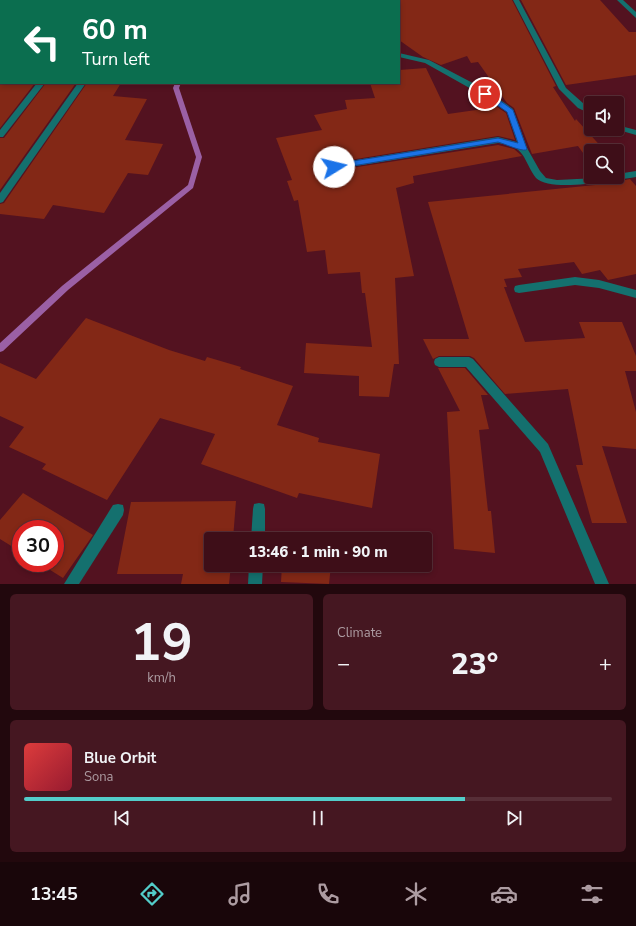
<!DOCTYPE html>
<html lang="en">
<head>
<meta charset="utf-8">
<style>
  :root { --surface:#3e0e18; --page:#451721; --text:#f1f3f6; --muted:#ad9ca2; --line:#572e37; --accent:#53cdca }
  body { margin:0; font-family:"Nunito Sans",sans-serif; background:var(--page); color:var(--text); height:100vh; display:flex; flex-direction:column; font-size:15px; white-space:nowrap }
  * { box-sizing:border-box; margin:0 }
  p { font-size:13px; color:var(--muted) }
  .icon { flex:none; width:22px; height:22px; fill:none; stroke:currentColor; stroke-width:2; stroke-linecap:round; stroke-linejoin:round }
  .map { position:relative; height:584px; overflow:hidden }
  .panel { display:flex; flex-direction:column; gap:10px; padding:10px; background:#22080d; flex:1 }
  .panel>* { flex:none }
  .banner { position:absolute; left:0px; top:0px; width:400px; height:84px; box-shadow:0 2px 6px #0003,0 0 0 1px var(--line); background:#0b6e4f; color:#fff; overflow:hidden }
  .buttons { position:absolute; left:584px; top:96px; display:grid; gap:8px }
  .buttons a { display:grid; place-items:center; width:40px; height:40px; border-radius:4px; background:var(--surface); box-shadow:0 2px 6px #0003,0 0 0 1px var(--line); font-size:20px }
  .speed { position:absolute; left:12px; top:520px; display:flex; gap:8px; font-size:20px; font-weight:700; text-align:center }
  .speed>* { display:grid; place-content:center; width:52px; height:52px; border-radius:50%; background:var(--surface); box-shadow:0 2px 6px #0003,0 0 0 1px var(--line); line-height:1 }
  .speed .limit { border:6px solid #d22; background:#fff; color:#111 }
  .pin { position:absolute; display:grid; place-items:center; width:34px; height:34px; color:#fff; margin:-17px; border:2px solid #fff; border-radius:50%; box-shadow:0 1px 4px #0007 }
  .me { position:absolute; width:44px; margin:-22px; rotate:81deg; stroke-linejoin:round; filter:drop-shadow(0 0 3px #0008) }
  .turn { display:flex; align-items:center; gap:14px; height:84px; padding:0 16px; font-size:18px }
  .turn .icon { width:52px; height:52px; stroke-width:2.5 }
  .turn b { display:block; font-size:28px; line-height:34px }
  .big { font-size:30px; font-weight:800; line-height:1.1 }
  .panel .card { flex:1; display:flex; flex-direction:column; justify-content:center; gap:6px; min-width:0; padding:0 14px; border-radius:6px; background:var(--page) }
  .panel .dial { align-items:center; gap:0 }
  .dial b { font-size:52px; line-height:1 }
  .song { display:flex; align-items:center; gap:12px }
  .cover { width:48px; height:48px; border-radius:6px; background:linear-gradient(135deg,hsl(0 70% 55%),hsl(350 70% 35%)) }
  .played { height:4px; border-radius:2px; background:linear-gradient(90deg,var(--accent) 75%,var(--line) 75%) }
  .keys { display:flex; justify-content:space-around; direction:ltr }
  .heat { display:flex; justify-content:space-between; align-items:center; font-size:22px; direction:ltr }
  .panel .tiles { flex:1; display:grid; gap:10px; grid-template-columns:1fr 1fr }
  .card:last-child { grid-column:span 2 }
  .trip { position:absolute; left:204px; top:532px; width:228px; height:40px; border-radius:4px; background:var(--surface); box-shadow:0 2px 6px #0003,0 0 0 1px var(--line); font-weight:800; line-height:40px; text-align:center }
  .dock { display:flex; height:64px; justify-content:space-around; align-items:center; background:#19060a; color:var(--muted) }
  .dock .icon { width:28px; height:28px }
  .dock .current { color:var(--accent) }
  .dock b { font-size:18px; color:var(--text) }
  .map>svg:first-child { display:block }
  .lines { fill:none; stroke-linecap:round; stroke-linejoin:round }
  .stream { fill:#9b60a5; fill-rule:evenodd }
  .building { fill:#832816 }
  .minor { fill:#14706e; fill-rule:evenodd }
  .route { fill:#1a73e8; stroke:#114b97 }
</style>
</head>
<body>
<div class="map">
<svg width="636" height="584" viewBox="0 0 636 584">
  <rect width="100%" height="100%" fill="#531220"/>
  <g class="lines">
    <polygon class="stream" points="175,83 181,83 179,88 202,157 193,188 68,290 3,351 0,352 0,343 62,286 188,185 196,157 173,88"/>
  </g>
  <g class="building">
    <polygon points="399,0 512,0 556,86 553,87 575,121 576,119 605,151 591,151 591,164 578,146 532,154 514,108 507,103 478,62 471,63 467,56 441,65 423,57 399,40"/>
    <polygon points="521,0 600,0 629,32 636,32 636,75 566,85"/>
    <polygon points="426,68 448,114 497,107 506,113 515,140 498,136 319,165 315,166 315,172 319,173 498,145 514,149 522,156 413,176 414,183 396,188 414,276 395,278 399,364 394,364 389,397 359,396 359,376 304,373 306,343 372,347 365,293 362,293 360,272 328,274 325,250 307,252 298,200 294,201 287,181 292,180 276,138 322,130 314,115 347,109 345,100 375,98 370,83 399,83 399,70"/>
    <polygon points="0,83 35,83 0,128"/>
    <polygon points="46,83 76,83 0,190 0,138 4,138"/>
    <polygon points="87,83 121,83 113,96 147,99 125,140 163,144 148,175 128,173 104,213 53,205 44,219 0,214 0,204 4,203"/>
    <polygon points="630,179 636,186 636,274 608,280 600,270 582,274 574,262 518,269 522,277 504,279 507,287 504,287 525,342 585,338 579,322 622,322 636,356 636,371 625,371 636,412 636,449 602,446 627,523 592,523 576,465 583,465 568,389 505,394 474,358 470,356 439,356 433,359 423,339 469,339 428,202 605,184"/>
    <polygon points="86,318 169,350 205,361 207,357 241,367 240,369 293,386 277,425 319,438 318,442 380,454 372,508 299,493 297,498 201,464 215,434 160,418 107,500 42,469 46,464 9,447 24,427 0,416 0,363 36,379"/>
    <polygon points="438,368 465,368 488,395 481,395 489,429 479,430 488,511 491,511 495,553 454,549 447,412 460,411"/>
    <polygon points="23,493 93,535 63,578 39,563 55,563 55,529 21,529 21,552 0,539 0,520"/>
    <polygon points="236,501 233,539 211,539 211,565 231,565 229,584 181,584 183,574 117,574 131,502"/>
    <polygon points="286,532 333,537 333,539 285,539"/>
    <polygon points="282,565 331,565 329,584 281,582"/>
  </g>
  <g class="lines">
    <g class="minor">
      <polygon points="513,0 519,0 566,88 584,104 591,109 591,114 578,108 559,89"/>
      <polygon points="617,0 623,0 636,12 636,18"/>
      <rect x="0" y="46" width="1" height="4"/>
      <path d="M399,53l30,7 59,31 25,18 14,39 13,23 6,7 11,2 60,-3v-3l19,-3v6c-21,3 -85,16 -100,1 -14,-19 -9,-31 -38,-35l-179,29 -3,-1 -1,-2 1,-2 3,-1 179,-29 19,5 -10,-30 -25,-17 -57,-32 -26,-6z"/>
      <polygon points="37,83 45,83 3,137 0,137 0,130"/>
      <polygon points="78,83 86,83 3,202 0,203 0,193"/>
      <polygon points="617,125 636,130 636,135 615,129 617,129"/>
      <polygon points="575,277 599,280 636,290 636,298 599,288 575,285 519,293 515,292 514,289 515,286 519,285"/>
      <polygon points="439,357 469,357 473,359 548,444 609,584 595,584 540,452 466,367 439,367 435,365 434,362 435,359"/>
      <polygon points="259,503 264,504 265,509 265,539 251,539 253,509 254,504"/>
      <polygon points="118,504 123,505 124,510 123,515 79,584 64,584 113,505"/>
      <polygon points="249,565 263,565 262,584 248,584"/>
    </g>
  </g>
  <path class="route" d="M483,92h5l25,18 14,39 -1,1c-6,1 -21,-6 -28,-8l-164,27 -4,-2 4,-3 164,-26 20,5 -11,-31 -24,-17z"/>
</svg>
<div class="buttons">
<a><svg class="icon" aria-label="sound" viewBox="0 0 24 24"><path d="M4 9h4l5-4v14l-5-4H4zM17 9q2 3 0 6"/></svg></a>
<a><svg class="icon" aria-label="search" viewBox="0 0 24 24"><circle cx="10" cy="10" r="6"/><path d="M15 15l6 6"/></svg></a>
</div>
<div class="speed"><div class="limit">30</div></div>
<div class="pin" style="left:485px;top:94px;background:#d93025"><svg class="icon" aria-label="arrive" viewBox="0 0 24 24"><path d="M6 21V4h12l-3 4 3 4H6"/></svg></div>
<svg class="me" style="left:334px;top:167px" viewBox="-20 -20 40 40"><circle r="19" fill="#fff"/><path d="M0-13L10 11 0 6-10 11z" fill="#1a73e8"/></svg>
<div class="trip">13:46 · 1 min · 90 m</div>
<div class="banner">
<div class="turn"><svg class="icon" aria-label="left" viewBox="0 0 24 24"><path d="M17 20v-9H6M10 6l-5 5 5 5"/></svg><div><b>60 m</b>Turn left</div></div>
</div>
</div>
<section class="panel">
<div class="tiles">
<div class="card dial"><b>19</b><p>km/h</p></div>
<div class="card"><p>Climate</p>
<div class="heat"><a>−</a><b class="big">23°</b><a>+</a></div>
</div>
<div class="card">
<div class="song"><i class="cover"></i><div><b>Blue Orbit</b><p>Sona</p></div></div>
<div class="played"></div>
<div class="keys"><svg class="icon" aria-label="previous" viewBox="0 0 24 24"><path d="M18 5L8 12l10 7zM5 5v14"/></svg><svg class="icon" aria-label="pause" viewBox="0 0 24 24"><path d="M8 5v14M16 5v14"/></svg><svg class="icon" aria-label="next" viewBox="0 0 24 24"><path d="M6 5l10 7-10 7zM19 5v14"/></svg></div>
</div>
</div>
</section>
<nav class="dock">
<b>13:45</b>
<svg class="icon current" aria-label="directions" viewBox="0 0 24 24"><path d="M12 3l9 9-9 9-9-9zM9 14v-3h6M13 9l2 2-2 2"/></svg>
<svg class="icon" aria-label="music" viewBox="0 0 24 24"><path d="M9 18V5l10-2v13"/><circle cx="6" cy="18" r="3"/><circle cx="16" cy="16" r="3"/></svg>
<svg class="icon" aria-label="phone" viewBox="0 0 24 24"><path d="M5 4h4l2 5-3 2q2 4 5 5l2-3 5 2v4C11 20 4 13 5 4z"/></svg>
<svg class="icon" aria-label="climate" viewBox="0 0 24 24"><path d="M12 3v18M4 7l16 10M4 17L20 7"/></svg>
<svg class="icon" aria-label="car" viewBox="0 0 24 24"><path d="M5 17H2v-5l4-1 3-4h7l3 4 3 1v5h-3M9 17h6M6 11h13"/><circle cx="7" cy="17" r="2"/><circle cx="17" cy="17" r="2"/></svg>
<svg class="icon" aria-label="filters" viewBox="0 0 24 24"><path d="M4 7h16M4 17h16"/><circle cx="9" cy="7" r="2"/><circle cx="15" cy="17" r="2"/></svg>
</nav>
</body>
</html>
